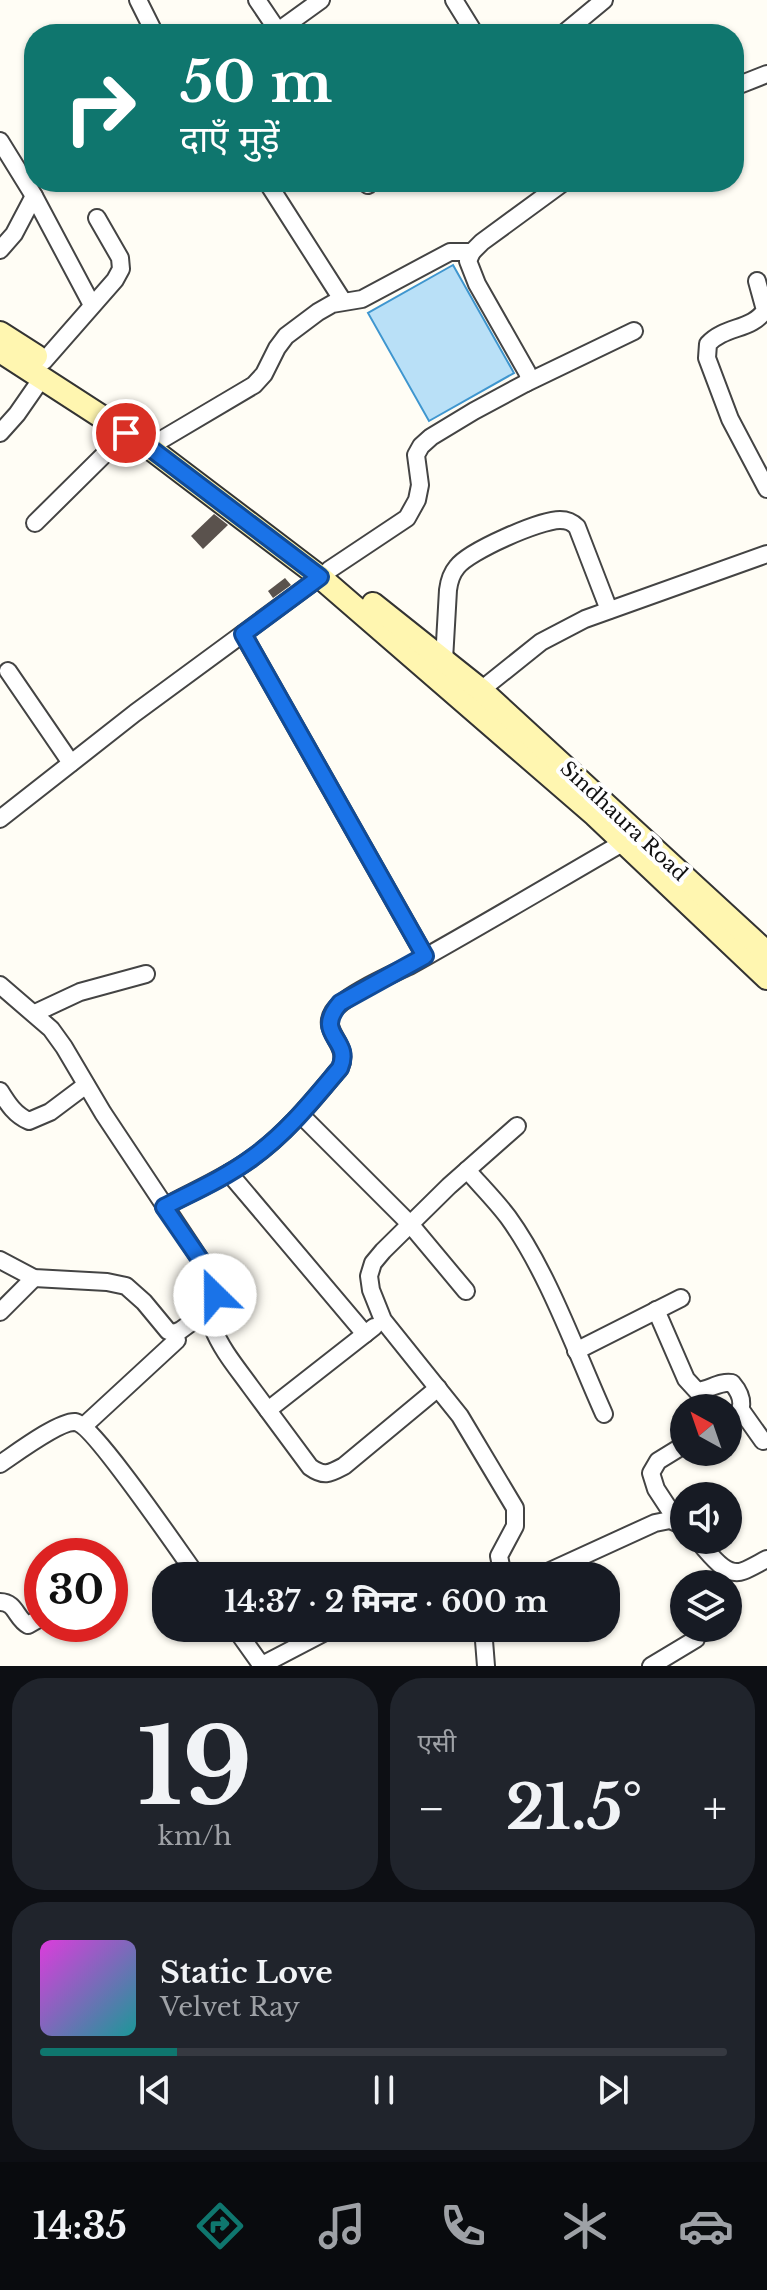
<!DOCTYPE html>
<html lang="hi">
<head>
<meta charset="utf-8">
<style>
  :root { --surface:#171b24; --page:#20242c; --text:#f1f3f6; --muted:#9ea1a6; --line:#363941; --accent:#0f766e }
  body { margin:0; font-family:"Libre Baskerville","Noto Sans Devanagari",serif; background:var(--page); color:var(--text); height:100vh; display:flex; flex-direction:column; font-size:30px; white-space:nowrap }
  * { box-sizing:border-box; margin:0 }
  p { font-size:26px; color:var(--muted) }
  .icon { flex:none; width:44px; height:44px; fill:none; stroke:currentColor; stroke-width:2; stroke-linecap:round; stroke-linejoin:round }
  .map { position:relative; height:1666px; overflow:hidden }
  .sheet { display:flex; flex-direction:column; gap:12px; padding:12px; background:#0d0f14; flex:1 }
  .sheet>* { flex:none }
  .banner { position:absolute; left:24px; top:24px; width:720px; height:168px; border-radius:32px; box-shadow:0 2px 6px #0004; background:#0f766e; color:#fff; overflow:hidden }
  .needle { width:52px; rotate:320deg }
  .controls { position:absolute; left:670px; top:1394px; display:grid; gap:16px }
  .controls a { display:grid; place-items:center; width:72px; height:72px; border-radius:50%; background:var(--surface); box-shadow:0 2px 6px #0004; font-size:40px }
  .speed { position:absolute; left:24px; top:1538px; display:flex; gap:16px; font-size:40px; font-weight:700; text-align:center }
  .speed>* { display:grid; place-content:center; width:104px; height:104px; border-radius:50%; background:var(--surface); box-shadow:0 2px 6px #0004; line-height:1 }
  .speed .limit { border:12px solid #d22; background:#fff; color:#111 }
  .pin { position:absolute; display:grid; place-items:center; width:68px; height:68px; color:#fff; margin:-34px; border:4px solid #fff; border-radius:50%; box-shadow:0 2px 8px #0007 }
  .me { position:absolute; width:88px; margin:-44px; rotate:337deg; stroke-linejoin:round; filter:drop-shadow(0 0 6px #0008) }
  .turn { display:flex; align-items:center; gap:28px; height:168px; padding:0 24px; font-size:36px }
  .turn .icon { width:104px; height:104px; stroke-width:2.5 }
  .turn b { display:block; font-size:56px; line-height:68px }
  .big { font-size:60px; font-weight:800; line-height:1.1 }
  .sheet .widget { flex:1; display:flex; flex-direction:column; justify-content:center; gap:12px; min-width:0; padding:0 28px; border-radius:32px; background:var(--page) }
  .sheet .dial { align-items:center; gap:0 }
  .dial b { font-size:104px; line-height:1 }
  .song { display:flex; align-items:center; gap:24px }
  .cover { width:96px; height:96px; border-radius:12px; background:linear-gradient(135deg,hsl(300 70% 55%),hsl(180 70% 35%)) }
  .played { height:8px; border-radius:4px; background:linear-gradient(90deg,var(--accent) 20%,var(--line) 20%) }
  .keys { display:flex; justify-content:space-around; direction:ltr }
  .heat { display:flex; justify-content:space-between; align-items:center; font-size:44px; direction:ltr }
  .sheet .tiles { flex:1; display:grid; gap:12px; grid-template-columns:1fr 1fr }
  .widget:last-child { grid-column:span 2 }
  .trip { position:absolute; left:152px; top:1562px; width:468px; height:80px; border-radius:32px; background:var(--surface); box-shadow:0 2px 6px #0004; font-weight:800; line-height:80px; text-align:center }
  .tab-bar { display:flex; height:128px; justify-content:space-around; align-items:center; background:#090b0e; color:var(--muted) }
  .tab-bar .icon { width:56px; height:56px }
  .tab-bar .on { color:var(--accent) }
  .tab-bar b { font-size:36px; color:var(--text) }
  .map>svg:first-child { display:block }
  .water { fill:#b9e0f7; stroke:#3f96cf; stroke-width:2 }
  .building { fill:#5a524d }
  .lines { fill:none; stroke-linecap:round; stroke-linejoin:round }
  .street-casing { stroke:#444; stroke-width:20 }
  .secondary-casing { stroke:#333; stroke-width:26 }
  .street { stroke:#fff; stroke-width:16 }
  .secondary { stroke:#fff6b0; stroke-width:22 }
  .route-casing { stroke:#114b97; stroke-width:20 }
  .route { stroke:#1a73e8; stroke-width:14 }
  .labels { text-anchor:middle; stroke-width:8; stroke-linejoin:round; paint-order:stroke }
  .street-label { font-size:20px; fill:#111; stroke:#fff }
</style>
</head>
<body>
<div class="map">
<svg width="767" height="1666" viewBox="0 0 767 1666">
  <rect width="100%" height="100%" fill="#fffdf5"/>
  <polygon class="water" points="453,265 514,373 429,421 368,313"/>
  <g class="building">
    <polygon points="214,514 228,525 203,549 191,536"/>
    <polygon points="285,578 291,585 273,598 268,591"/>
  </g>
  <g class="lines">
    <defs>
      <g id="street">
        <polyline points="138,0 155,34"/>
        <polyline points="257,0 280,34"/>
        <polyline points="454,0 475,34"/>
        <polyline points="278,31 321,0"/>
        <polyline points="563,34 604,0"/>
        <polyline points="734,87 767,74"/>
        <polyline points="0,141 34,196 92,305"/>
        <polyline points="267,182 343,301"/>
        <polyline points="367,182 368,185"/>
        <polyline points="0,250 14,234 34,196"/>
        <path d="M757,281l8,29c-12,20 -41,16 -57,34l-1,14 23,61 37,70"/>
        <polyline points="44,361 115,280 121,269 120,258 97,218"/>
        <polyline points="526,383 634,331"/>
        <polyline points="0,433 17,414 42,378"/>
        <polyline points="161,440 254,385 264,374 277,348 286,336 318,312 332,304 362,299 450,252 472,252"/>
        <polyline points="35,523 126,433"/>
        <polyline points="329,570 407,518 417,500 420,485 416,455 421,446 431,437 474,411 526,383 529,378 527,372 477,284 468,261 472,252 482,242 564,182"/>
        <polyline points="243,634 425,956"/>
        <path d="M444,660l4,-70c1,-8 3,-16 9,-23 12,-16 83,-47 103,-47 8,0 12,2 17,7l32,83"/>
        <polyline points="8,671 71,763"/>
        <polyline points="481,690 541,642 585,619 767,554"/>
        <polyline points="0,819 135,713 320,577"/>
        <path d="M0,985l51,44 13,18 39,66 107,161c11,27 -7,29 3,54 8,21 24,40 37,58 20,27 40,54 60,81 14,10 19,7 34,-1l94,-78"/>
        <polyline points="35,1013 80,992 146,974"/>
        <path d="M0,1091c8,13 15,24 29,30l21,-9 36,-27"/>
        <polyline points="301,1115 410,1224 466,1291"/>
        <path d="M467,1170c14,16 29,31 41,47 40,55 68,135 96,197"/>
        <polyline points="229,1173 365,1334"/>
        <path d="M164,1207c29,-16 61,-29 88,-49 35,-25 61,-58 88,-90 11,-25 -20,-35 -7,-56 9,-16 60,-38 78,-47 72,-40 142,-82 213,-123"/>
        <polyline points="0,1260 34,1278 107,1282 126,1286 144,1302 168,1331 174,1333 181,1330 208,1310"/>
        <path d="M656,1310l30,69 11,12c12,-1 23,-10 35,-8 12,14 14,29 -4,39"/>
        <polyline points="0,1312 34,1278"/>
        <polyline points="576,1351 681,1298"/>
        <polyline points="268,1410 374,1327"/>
        <polyline points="741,1410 763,1441"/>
        <polyline points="83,1425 86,1424 177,1340"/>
        <path d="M0,1464c15,-10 59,-43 75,-42 18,2 106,132 122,154"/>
        <polyline points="677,1521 656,1489 651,1473 658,1461 684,1445"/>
        <path d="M697,1540c12,12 28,38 46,31 8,-3 16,-8 24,-12"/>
        <polyline points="503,1576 499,1556 515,1526 515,1508 460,1416 383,1320 371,1290 369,1276 373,1263 383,1251 449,1186 517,1126"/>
        <polyline points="539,1576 655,1523 670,1520 684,1526"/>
        <path d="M0,1602c16,0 16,17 28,23l14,-8"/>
        <polyline points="235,1628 262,1666"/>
        <polyline points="483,1628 486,1666"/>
        <polyline points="260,1666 333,1628"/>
        <polyline points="651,1666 696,1639"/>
      </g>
      <g id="secondary">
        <polyline points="0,333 36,356"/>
        <polyline points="0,351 150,448 320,577 595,815 767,978"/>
        <polyline points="373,604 481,690 767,953"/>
      </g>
    </defs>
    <use href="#street" class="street-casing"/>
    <use href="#secondary" class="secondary-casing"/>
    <use href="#street" class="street"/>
    <use href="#secondary" class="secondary"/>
  </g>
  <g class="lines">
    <defs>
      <path id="route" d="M126,433l24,15 170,129 -77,57 182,322 -85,47c-28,33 13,35 0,65 -27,32 -53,65 -88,90 -27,20 -59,34 -88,49l46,67 5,12v9"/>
    </defs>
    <use href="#route" class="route-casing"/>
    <use href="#route" class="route"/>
  </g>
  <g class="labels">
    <g class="street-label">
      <text transform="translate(624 821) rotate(43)" y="7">Sindhaura Road</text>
    </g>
  </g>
</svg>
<div class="controls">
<a><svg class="needle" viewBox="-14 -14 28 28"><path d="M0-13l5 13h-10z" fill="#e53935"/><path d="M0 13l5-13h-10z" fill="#9ea1a6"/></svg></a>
<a><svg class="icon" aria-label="sound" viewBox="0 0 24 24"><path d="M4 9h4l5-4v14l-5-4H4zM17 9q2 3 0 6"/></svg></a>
<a><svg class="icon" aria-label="layers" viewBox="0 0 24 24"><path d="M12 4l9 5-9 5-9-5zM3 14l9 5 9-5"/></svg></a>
</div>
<div class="speed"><div class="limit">30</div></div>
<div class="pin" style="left:126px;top:433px;background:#d93025"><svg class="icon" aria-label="arrive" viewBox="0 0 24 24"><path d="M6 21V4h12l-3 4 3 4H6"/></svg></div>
<svg class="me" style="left:215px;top:1295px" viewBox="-20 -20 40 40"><circle r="19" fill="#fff"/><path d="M0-13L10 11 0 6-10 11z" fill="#1a73e8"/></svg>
<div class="trip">14:37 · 2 मिनट · 600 m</div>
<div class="banner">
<div class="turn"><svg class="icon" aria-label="right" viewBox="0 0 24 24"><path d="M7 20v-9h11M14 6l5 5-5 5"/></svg><div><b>50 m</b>दाएँ मुड़ें</div></div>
</div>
</div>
<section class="sheet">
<div class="tiles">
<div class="widget dial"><b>19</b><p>km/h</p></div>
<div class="widget"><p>एसी</p>
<div class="heat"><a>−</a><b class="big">21.5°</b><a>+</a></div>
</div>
<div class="widget">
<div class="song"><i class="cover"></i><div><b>Static Love</b><p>Velvet Ray</p></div></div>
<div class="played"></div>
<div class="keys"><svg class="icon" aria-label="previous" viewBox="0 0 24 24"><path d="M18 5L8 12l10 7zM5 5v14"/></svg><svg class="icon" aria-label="pause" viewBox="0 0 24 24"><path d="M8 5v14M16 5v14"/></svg><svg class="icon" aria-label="next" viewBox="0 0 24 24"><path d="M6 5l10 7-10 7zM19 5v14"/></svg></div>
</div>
</div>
</section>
<nav class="tab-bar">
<b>14:35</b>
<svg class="icon on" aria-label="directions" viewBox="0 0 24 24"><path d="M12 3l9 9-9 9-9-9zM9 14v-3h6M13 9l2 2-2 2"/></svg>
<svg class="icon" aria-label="music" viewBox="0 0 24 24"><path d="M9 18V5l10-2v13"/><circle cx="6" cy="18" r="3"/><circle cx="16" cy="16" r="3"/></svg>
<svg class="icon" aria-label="phone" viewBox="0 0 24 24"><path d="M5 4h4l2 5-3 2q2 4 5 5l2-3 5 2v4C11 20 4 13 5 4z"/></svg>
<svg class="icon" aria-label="climate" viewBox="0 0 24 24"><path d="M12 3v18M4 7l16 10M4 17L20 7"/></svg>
<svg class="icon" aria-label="car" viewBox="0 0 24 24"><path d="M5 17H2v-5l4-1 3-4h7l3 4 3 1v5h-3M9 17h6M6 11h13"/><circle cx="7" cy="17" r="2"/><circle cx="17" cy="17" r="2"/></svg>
</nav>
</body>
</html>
